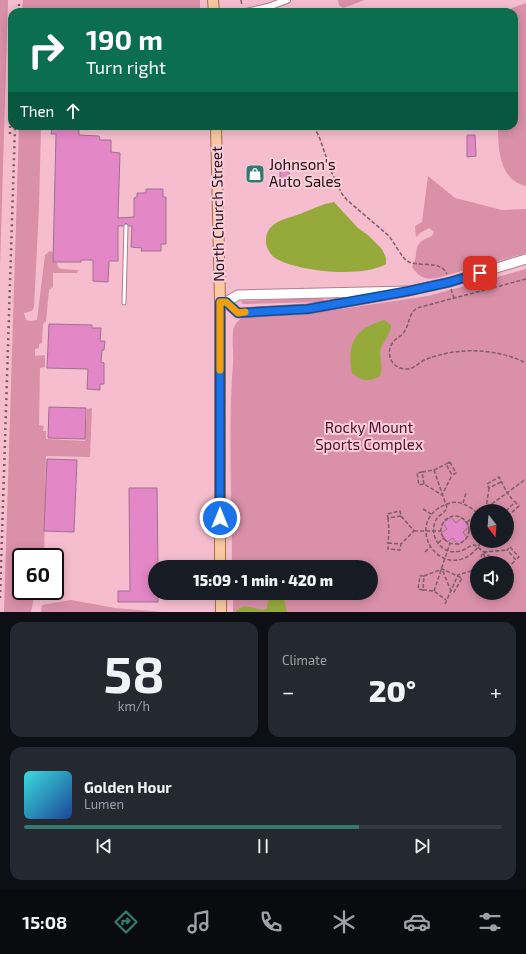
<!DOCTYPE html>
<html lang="en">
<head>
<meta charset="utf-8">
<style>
  :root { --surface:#171b24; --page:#242831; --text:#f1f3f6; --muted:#9ea1a6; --line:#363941; --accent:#35796c }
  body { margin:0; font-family:"Exo 2",sans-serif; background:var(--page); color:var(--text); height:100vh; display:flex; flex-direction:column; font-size:15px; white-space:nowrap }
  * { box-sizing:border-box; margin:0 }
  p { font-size:13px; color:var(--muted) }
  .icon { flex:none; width:22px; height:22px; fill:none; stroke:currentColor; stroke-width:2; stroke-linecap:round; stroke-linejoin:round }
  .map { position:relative; height:612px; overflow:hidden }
  .sheet { display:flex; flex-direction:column; gap:10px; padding:10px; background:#0d0f14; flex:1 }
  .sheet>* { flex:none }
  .banner { position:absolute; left:8px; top:8px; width:510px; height:122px; border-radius:12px; box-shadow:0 2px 10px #0003; background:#0b6e4f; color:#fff; overflow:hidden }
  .needle { width:26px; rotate:163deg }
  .tools { position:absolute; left:470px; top:504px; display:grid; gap:8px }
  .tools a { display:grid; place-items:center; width:44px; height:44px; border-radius:50%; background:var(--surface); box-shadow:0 2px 10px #0003; font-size:20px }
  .speed { position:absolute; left:12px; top:548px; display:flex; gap:8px; font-size:20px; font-weight:700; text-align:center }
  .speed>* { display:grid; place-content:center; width:52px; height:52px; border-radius:50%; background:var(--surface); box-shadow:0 2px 10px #0003; line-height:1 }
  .speed .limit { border:2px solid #111; border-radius:6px; background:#fff; color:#111 }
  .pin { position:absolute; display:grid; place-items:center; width:34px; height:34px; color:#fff; margin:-17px; border-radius:8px; box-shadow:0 2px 6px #0006 }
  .me { position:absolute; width:44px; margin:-22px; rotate:0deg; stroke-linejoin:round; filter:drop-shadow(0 0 3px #0008) }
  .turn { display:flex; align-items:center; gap:14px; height:84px; padding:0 12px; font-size:18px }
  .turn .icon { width:52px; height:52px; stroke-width:2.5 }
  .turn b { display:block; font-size:28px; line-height:34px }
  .then { display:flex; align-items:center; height:38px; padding:0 12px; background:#0003; gap:8px; font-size:15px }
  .big { font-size:30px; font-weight:800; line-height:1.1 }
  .sheet .tile { flex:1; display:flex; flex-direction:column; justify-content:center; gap:6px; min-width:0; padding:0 14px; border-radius:12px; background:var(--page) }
  .sheet .dial { align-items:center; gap:0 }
  .dial b { font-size:52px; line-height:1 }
  .song { display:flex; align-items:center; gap:12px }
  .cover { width:48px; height:48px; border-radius:6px; background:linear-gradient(135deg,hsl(180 70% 55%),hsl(220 70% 35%)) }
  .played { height:4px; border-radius:2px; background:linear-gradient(90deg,var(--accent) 70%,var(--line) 70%) }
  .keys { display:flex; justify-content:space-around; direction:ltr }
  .heat { display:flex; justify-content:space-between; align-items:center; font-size:22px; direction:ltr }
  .sheet .tiles { flex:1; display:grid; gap:10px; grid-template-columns:1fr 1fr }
  .tile:last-child { grid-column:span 2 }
  .trip { position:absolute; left:148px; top:560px; width:230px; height:40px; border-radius:20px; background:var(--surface); box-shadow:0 2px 10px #0003; font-weight:800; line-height:40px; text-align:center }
  .menu { display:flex; height:64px; justify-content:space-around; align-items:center; background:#090b0e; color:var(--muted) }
  .menu .icon { width:28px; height:28px }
  .menu .on { color:var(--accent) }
  .menu b { font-size:18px; color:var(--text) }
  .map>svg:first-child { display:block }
  .green { fill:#d990a8; fill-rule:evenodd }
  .water { fill:#95aa3b }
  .building { fill:#e387c7; stroke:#9d728f }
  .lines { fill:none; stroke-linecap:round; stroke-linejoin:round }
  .lane-casing { stroke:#b07d8d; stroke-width:5 }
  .street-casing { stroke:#b07d8d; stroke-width:8 }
  .secondary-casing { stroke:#b07d8d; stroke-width:11 }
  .primary-casing { stroke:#a96f46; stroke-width:12 }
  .path { stroke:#805d68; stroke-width:1.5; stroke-dasharray:4 2; stroke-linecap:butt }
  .lane { stroke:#fff; stroke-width:3 }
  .street { stroke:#fff; stroke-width:6 }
  .secondary { stroke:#fff; stroke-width:9 }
  .primary { stroke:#f8c9a1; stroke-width:10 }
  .rail { stroke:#7c5a65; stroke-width:2.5; stroke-dasharray:2 4; stroke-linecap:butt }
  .route-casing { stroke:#114b97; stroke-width:10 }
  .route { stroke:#1a73e8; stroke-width:7 }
  .slow { stroke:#f59e0b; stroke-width:7 }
  .labels { text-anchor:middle; stroke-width:4; stroke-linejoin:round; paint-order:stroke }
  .poi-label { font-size:15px; fill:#1d0b11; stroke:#fbcedb; text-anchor:start }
  .street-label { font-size:15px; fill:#1d0b11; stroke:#fbcedb }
  .park-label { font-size:15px; fill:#4f0c2a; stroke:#fbcedb }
</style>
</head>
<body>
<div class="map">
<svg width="526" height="612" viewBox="0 0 526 612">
  <rect width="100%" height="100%" fill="#f5bdce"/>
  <g class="green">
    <polygon points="0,0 8,0 0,267"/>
    <polygon points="23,0 200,0 200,12 22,12"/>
    <polygon points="338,0 365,0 343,8 339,5"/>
    <path d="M526,3v183c-27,-6 -28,-38 -28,-60h16v-114h-6l4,-4z"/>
    <polygon points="19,126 41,126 39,207 34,307 32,311 24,313 26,320 30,321 37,320 45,255 50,251 53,252 53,262 57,263 58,267 61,269 78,270 77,273 53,273 53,287 49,290 46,321 43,324 42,343 39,344 39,348 35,349 35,356 45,355 45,367 40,368 39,425 44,426 43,431 46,431 46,439 85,441 87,409 92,408 90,457 46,456 44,557 21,557 21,591 43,591 43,598 34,598 31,612 4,612"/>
    <path d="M428,176l27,22 47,12 24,-1v44l-89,25c-13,2 -18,-1 -25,-11 9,-16 -3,-22 20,-31l2,-4 -5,-4 -9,5 -4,4 -1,-11 7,-4z"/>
    <path d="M526,269v343h-293v-19h138v-26h-139c0,-68 -4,-136 1,-204 1,-10 -2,-27 1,-36 2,-5 6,-8 10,-11l48,-2 35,-3 101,-15zM477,511h30v30h-30zM477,563h30v30h-30z"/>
    <polygon points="320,298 325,300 322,302 244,304 241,303 242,301"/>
    <polygon points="71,600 115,608 162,612 182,612 41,612 42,605"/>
  </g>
  <g class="water">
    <path d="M334,202l24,26 10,7 14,14 4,9v6c-23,14 -88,8 -111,-6 -5,-4 -8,-9 -9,-15 -1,-20 16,-23 31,-28 12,-4 24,-11 37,-13z"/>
    <path d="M384,320l7,5c0,9 -7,15 -10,23 -3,8 3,18 -1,28 -13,7 -17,5 -28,-3 -5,-30 2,-44 32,-53z"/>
    <polygon points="273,593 276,593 284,599 287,612 236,612 237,610 244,606 263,610 267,608 269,595"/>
  </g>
  <g class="building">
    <polygon points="52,126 79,126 79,135 99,136 100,140 111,140 111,152 120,153 118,218 134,217 134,198 137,197 137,193 146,193 146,189 163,189 163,197 166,197 166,244 161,244 161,251 141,251 142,248 131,247 132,226 129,226 126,223 123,226 118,226 118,261 109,261 108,282 93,281 93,260 81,260 81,262 53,262 56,134 51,134"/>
    <polygon points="467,135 475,135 476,156 467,157"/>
    <rect x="280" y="166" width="9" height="12"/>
    <rect x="248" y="169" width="15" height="9"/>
    <polygon points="49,324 92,325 92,328 101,328 100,341 105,341 104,350 102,350 101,362 104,363 104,384 100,384 100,390 87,389 88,369 47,368"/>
    <polygon points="49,407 86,408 85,439 48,438"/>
    <polygon points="47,459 77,460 74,532 44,531"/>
    <polygon points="129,488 157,488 158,567 155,567 155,593 158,593 158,602 118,602 118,591 130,591"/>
    <polygon points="451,517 456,523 462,518 469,527 463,532 467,538 458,545 453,538 447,542 441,533 447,529 443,523"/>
  </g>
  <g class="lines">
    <defs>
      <polyline id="lane" points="124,303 126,226"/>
      <polyline id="street" points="246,12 268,7 287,0"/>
      <polyline id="secondary" points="409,291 238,295 226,302 238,313 308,309 409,291 450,282 526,259"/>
      <g id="primary">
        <polyline points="213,0 214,12"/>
        <polyline points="216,126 220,302 220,567"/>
        <polyline points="221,593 221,612"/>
      </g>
    </defs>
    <use href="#lane" class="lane-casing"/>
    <use href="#street" class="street-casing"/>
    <use href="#secondary" class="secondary-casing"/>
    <use href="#primary" class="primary-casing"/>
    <g class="path">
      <polyline points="241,0 242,6"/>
      <path d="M314,126l6,13 11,32 11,23 5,6 42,36c4,5 14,23 18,25 11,7 33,-2 40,13"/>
      <path d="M526,279l-109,29c-9,6 -7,16 -13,24 -2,4 -8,6 -11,10 -8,11 -2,26 12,27 10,1 14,-8 22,-10 31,-12 69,-11 99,4"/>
      <polyline points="451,289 454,298"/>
      <polygon points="450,462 456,473 452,475 446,464"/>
      <path d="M434,470l13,38c-3,6 -10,8 -12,14 -6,16 8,34 25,29 6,-1 9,-6 15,-6l23,18"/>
      <polyline points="422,472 434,470 446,464"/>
      <path d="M501,482l-12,6 -2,-4 12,-7c6,11 7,16 16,25"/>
      <polyline points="424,484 422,472 417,473 419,485 424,484 442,495 452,475"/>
      <polyline points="489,488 486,508 502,511"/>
      <polyline points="463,503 466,493"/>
      <polyline points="423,509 431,514"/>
      <polyline points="482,511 526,479"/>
      <polyline points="506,511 515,502 519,506 509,515 507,513"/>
      <path d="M477,513c-7,-7 -19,-14 -30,-9 -44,16 -11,74 23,51 5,-4 9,-8 11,-14"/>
      <polyline points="401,516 388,518 387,514 400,511 401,516 414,531 401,544"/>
      <circle cx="455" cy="530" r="14"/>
      <polyline points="388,518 389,531 388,543"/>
      <polyline points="467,522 477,515"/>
      <polyline points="414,531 441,531"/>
      <polygon points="388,543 401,544 400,550 388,549"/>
      <polyline points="438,543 444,538"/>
      <polygon points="510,547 519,557 516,560 507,550"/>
      <polyline points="425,552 430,547"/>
      <polyline points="479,563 483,552"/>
      <polyline points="487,563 483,552 507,550"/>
      <polyline points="507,568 516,560"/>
      <polygon points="420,576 424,576 423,590 418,589"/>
      <polyline points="424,576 442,569 462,578 454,592 451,591 442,569"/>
      <polyline points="423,590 434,591 446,600"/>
      <polyline points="434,591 450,543"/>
      <polyline points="445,604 458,575 477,569"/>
    </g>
    <use href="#lane" class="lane"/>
    <use href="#street" class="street"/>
    <use href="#secondary" class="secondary"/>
    <use href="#primary" class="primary"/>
    <g class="rail">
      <polyline points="19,12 19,0"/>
      <polyline points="10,134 12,59"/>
      <polyline points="0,598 15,126"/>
    </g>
  </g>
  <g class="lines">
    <defs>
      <polyline id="route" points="220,518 220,302 226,302 238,313 308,309 409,291 450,282 480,273"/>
    </defs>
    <use href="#route" class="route-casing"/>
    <use href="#route" class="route"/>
    <polyline class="slow" points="220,370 220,302 226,302 238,313 245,312"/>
  </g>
  <defs>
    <symbol id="shop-square" viewBox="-11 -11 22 22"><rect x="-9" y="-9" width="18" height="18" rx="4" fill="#35796c" stroke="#fbcedb"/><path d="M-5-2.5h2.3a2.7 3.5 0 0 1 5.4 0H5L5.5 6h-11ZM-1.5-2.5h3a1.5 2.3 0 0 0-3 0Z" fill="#fff"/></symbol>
  </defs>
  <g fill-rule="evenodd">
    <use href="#shop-square" x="244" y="163" width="22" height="22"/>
  </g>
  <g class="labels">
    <g class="poi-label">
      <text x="269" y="170">Johnson's<tspan x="269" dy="17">Auto Sales</tspan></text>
    </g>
    <g class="street-label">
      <text transform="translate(218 214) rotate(-91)" y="5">North Church Street</text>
    </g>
    <g class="park-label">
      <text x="369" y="433">Rocky Mount<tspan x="369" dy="17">Sports Complex</tspan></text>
    </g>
  </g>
</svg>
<div class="tools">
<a><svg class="needle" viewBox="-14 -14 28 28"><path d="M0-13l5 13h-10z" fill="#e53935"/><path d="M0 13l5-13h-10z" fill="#9ea1a6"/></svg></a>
<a><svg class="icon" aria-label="sound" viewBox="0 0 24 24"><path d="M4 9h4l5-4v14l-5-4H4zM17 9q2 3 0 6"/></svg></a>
</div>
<div class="speed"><div class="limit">60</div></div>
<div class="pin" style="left:480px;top:273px;background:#d93025"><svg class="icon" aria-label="arrive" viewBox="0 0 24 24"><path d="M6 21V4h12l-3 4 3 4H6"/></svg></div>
<svg class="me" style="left:220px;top:518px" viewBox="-20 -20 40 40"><circle r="17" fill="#1a73e8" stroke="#fff" stroke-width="3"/><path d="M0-11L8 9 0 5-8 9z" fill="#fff"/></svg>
<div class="trip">15:09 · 1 min · 420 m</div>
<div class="banner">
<div class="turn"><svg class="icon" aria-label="right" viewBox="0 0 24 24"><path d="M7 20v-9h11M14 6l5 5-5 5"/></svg><div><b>190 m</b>Turn right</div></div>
<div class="then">Then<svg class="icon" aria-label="ahead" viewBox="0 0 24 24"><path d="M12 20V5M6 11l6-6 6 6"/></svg></div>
</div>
</div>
<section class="sheet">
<div class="tiles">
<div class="tile dial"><b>58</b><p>km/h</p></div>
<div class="tile"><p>Climate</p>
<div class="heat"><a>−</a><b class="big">20°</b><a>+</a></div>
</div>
<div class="tile">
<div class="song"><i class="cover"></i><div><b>Golden Hour</b><p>Lumen</p></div></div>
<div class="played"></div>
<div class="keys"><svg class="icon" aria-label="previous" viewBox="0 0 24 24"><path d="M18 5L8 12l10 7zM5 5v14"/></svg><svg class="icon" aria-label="pause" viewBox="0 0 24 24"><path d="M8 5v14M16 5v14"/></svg><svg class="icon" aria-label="next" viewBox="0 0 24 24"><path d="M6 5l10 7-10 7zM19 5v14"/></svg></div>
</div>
</div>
</section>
<nav class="menu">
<b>15:08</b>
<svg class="icon on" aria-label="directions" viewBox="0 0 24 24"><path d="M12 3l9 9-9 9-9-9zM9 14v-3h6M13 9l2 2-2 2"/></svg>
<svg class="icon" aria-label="music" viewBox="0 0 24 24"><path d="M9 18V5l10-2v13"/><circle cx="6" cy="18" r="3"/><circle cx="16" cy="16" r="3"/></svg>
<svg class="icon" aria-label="phone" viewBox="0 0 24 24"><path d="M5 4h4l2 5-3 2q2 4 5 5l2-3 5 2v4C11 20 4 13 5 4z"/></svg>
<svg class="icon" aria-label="climate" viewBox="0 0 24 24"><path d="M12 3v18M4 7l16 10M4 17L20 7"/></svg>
<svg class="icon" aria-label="car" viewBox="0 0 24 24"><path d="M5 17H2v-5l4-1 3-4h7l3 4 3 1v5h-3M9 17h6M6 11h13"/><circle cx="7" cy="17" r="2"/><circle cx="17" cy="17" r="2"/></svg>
<svg class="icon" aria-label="filters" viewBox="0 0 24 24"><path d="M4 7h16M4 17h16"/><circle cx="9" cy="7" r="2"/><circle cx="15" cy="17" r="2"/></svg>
</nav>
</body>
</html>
